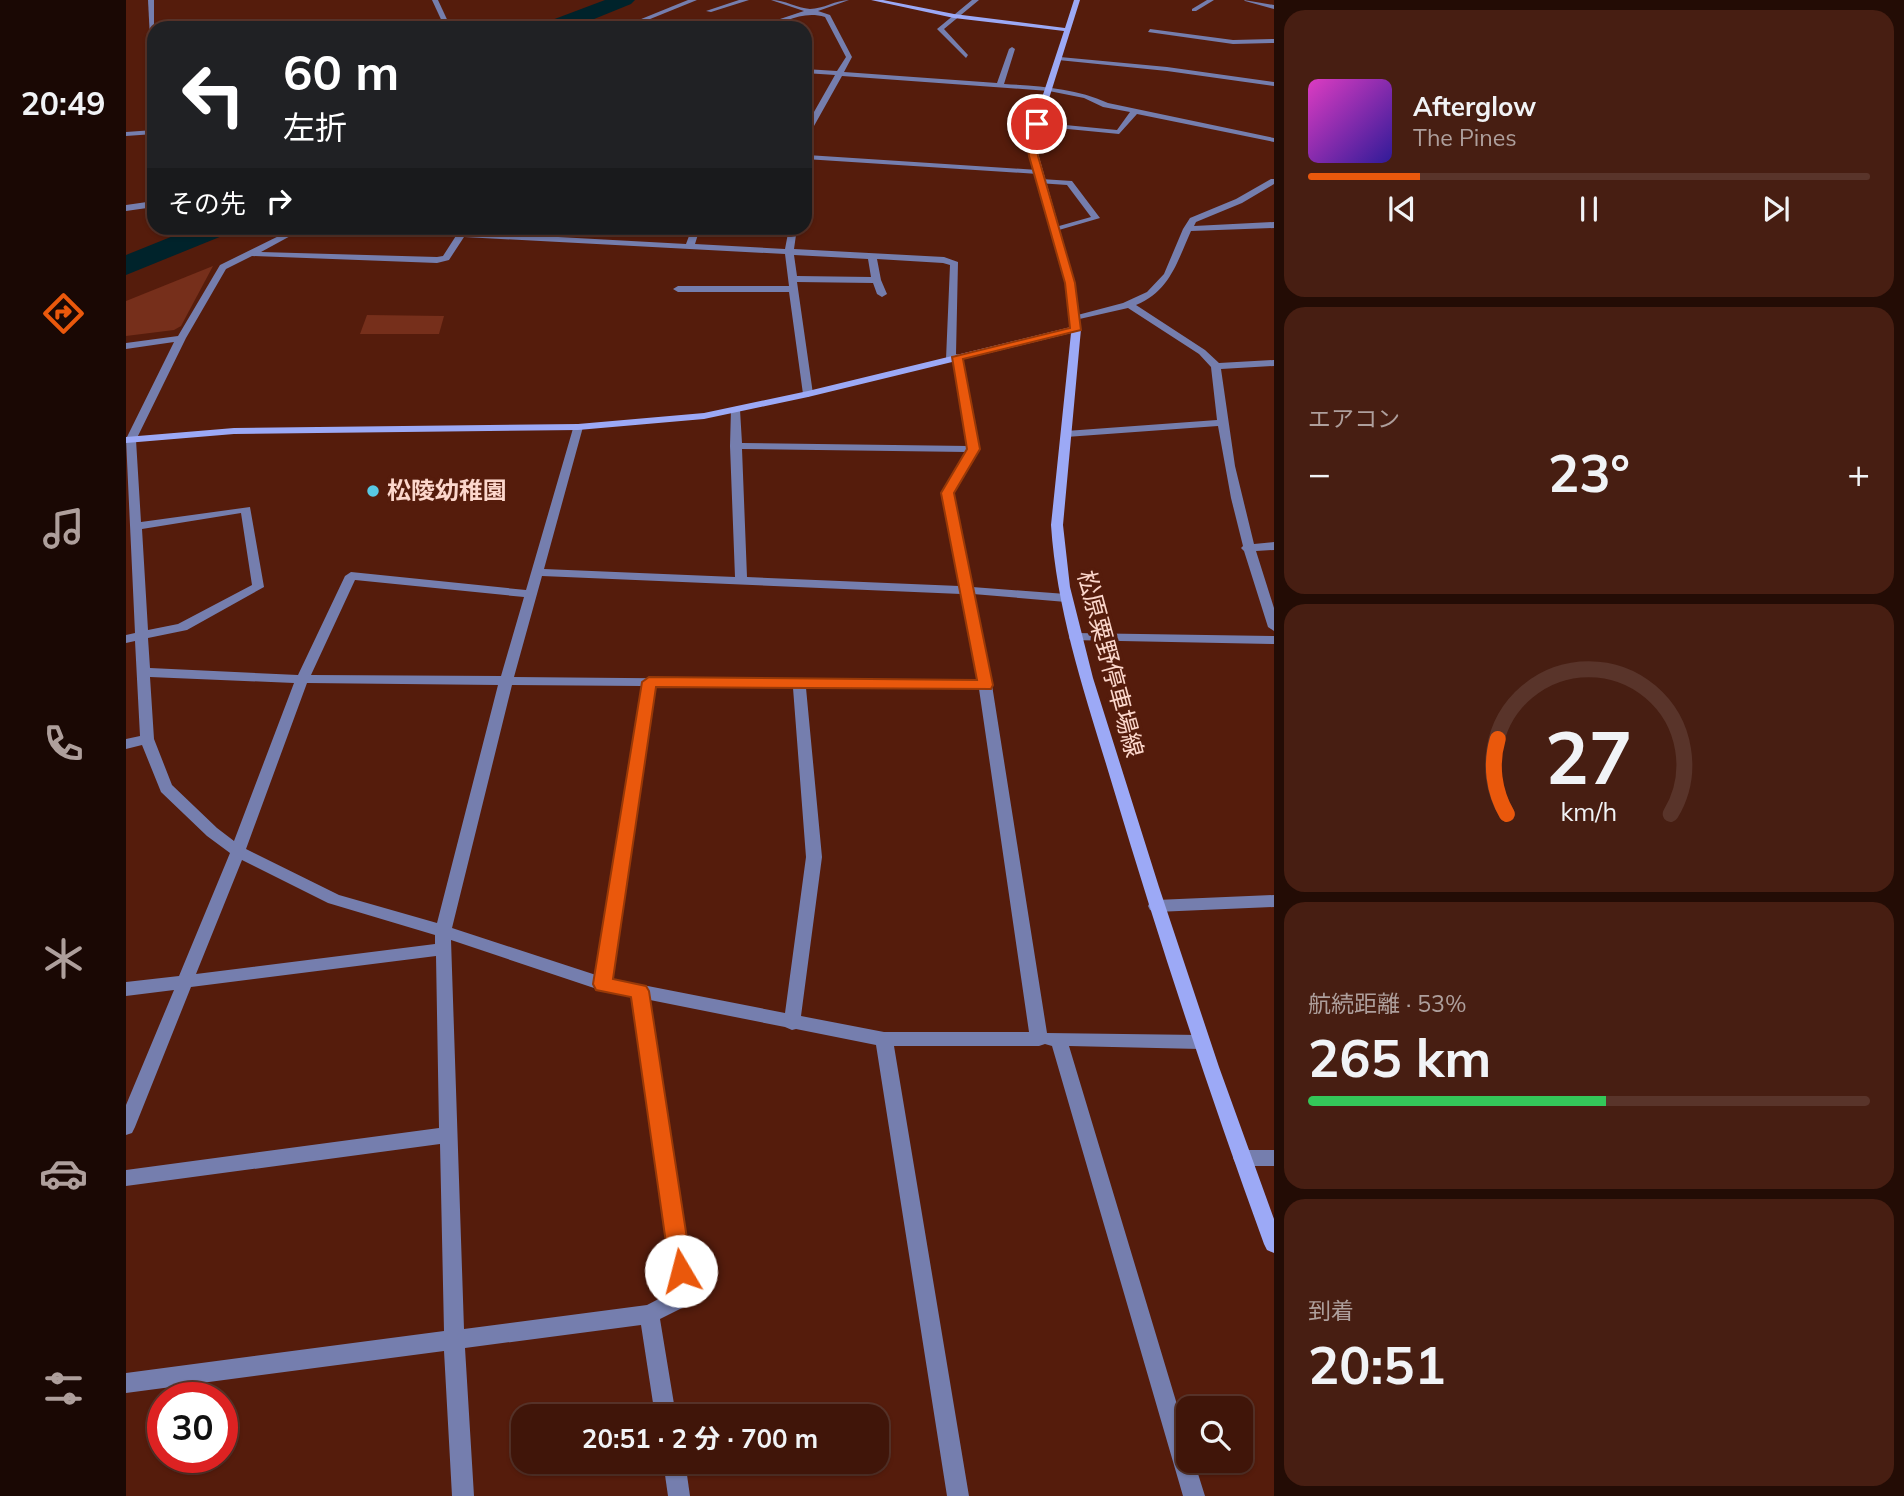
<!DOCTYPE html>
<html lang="ja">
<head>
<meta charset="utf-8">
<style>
  :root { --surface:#401509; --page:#471e12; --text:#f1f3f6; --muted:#ae9f9c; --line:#59342a; --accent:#ea580c }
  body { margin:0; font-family:Mulish,"Noto Sans JP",sans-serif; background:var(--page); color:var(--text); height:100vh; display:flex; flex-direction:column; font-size:26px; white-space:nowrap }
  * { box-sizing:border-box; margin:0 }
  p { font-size:23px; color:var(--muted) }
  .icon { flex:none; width:38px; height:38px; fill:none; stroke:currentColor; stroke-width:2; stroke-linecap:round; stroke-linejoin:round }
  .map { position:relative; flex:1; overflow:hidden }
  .panel { display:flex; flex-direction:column; gap:10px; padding:10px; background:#230c05; width:630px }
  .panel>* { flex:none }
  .guide { position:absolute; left:21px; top:21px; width:665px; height:214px; border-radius:21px; box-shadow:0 2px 5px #0004,0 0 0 2px var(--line); background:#202124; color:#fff; overflow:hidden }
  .buttons { position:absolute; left:1050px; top:1396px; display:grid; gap:14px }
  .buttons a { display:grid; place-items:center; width:77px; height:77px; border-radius:14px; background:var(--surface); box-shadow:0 2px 5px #0004,0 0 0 2px var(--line); font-size:35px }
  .speed { position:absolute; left:21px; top:1382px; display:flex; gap:14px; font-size:35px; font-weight:700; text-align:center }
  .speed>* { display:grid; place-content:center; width:91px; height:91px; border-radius:50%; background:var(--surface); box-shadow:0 2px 5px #0004,0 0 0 2px var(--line); line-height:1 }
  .speed .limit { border:10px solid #d22; background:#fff; color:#111 }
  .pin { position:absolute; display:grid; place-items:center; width:60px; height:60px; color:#fff; margin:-30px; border:4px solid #fff; border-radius:50%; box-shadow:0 2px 7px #0007 }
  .me { position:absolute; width:77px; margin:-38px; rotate:352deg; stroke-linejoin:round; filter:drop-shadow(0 0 5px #0008) }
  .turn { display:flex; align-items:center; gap:24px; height:147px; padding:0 21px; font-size:32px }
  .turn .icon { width:91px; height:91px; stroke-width:2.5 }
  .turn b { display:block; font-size:49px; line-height:60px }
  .then { display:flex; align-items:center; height:66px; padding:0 21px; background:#0003; gap:14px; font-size:26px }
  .big { font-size:52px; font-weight:700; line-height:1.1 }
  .panel .card { flex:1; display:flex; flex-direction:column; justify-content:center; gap:10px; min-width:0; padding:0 24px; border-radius:21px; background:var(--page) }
  .panel .dial { align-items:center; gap:0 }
  .dial svg { height:182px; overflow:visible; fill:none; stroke:var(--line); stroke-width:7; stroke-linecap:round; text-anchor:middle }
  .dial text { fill:var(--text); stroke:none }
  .song { display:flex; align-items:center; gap:21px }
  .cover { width:84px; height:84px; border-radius:10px; background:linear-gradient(135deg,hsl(310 70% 55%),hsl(250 70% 35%)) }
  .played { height:7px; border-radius:4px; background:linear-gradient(90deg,var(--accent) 20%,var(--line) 20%) }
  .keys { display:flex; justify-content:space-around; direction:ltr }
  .heat { display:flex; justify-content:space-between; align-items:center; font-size:38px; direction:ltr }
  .charge { height:10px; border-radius:5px; background:linear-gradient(90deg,#34c759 53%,var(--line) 0) }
  .trip { position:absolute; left:385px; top:1404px; width:378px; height:70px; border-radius:21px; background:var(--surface); box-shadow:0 2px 5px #0004,0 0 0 2px var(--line); font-weight:700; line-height:70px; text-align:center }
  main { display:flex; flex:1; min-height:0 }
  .tabs { display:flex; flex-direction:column; width:126px; justify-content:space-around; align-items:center; background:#1a0804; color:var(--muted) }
  .tabs .icon { width:49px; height:49px }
  .tabs .on { color:var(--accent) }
  .tabs b { font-size:32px; color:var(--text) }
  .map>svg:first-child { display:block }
  .green { fill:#762f1b }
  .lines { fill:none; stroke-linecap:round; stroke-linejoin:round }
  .river { fill:#00232b; fill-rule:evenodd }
  .street { fill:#757eae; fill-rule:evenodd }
  .secondary { fill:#9ca9f6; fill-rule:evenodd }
  .route { fill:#ea580c; stroke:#983908; stroke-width:2 }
  .poi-dot { fill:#58c9e4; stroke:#551c0c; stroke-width:2.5 }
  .labels { text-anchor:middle; stroke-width:7; stroke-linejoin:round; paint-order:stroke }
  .poi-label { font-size:24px; font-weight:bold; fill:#fcd7cc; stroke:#551c0c; text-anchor:start }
  .street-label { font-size:24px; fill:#fcd7cc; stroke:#551c0c }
</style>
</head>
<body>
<main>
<nav class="tabs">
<b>20:49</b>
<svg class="icon on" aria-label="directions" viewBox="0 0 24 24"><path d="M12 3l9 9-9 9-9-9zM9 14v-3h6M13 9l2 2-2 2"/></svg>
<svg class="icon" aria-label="music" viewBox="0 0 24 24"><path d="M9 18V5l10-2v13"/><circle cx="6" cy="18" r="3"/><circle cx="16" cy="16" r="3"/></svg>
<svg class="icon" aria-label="phone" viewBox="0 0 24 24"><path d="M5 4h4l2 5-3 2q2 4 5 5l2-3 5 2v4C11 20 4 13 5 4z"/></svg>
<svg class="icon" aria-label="climate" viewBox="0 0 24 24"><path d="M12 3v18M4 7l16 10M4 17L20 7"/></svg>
<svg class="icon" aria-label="car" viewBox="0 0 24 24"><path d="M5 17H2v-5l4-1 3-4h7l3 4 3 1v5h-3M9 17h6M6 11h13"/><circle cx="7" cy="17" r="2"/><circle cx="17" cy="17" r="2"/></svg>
<svg class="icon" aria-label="filters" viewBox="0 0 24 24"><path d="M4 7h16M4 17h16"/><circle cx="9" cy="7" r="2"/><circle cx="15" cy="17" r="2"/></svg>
</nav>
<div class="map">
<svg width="1148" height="1496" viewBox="0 0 1148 1496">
  <rect width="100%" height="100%" fill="#551c0c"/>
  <g class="green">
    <polygon points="87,266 55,326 48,330 0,336 0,301"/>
    <polygon points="241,315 318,316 313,334 234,334"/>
  </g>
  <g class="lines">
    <g class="river">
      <polygon points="479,0 509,0 505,4 446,28 415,28 418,23"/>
      <polygon points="67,228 106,228 101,234 0,275 0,255"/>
    </g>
    <g class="street">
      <polygon points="22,0 28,0 28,60 25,58"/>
      <polygon points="306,0 312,0 325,28 319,28"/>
      <polygon points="562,0 571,0 502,28 493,28"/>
      <polygon points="613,0 623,0 585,12 580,11"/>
      <path d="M645,0c14,0 26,8 39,9 13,0 26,-9 39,-9l-31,11 12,4 22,42 -8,15 153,11 12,-34 3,-2 3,2 -11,35c36,2 71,4 104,19l166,35v4l-137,-28 -18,20 -82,-8 -4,-2 1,-2 83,8 13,-18 -27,-5 -19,-9 -35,-7 -207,-15 -28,50 -7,29 231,15 4,2 -4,2 -233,-15 1,-33 29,-51 -30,-2v-4l32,2 9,-14 -21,-40c-27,-8 -45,11 -72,11l51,-17z"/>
      <polygon points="846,0 853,0 818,29 842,55 840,58 811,29"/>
      <polygon points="1081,0 1088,0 1070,11 1066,11 1066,9"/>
      <polygon points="1118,0 1148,5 1148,9 1119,1"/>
      <polygon points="1024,29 1107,40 1148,39 1148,43 1107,44 1022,32"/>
      <polygon points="934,57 1041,67 1148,82 1148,86 1041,71 932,60"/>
      <polygon points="28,130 28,134 0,136 0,132"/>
      <polygon points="915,179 946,181 974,218 926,232 926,228 965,217 941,185 912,183 912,179"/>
      <path d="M1145,179h3v5l-32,19 -46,19 -2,4 80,-4v6l-83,3c-14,31 -21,60 -55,74l69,45 14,13 55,-3v6l-53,3 14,97 19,78 20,-2v8l-18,1 18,57v23l-6,-4 -24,-76 -3,-3 2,-2 -12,-48 -13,-72 -152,11 -5,-3 5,-3 151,-11 -6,-53 -12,-13 -71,-46 -53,12 -5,-3 53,-14 24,-11 17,-18 19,-45 7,-11 46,-19z"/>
      <polygon points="28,201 28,207 0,211 0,205"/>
      <path d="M169,228h10l-44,24 176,5 6,-1 18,-28h8l-2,4 219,12 6,-16h8l-5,16 90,5 4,-21h8l-3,21 150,8 14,5 -2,92 6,3 17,92 -26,44 19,94 94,7 6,4 -6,4 -93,-8 19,91 55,348 153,2 6,2 3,5 -3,5 -6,2 -131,-3 119,395v20h6l11,35h-22l-131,-450 -7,-2 -6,2h-145l75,450h-22l-71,-451 -80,-16 -4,1 -7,-3 -135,-27 45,296 -3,7 -32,16 16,97h-21l-14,-91 -176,23 9,148h-22l-8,-145 -318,42v-20l318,-42 -4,-187 -314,42v-16l313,-42 -3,-172 -245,31 -56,140 -3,6 -6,2v-30l48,-115 -48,6v-14l53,-6 51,-123 -23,-17 -46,-44 -19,-47 -16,4v-10l14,-3 -5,-95 -9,2v-8l9,-2 -9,-194 48,-97 -48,7v-6l52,-7 42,-71zM338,237l321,17 4,32h-111l-5,3 5,3h111l14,102 5,3 5,-3 -16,-112 76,1 4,11 5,3 5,-3 -6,-14 -4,-21 66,4 7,2 -4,94 7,3 15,84 -226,-3 -2,-33 -1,-2h-8l-1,38 5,131 -191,-8 39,-142 -5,-3 -4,1 -48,165 -175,-18 -6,4 -47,99 -148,-7 -2,-30 39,-8 77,-43 -14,-80 -109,15 -5,-82 50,-102 40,-69 26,-13 185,7 12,-3zM668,255l74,4 3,18 -74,-1zM616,449l225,3 -26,41 18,93 -212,-9zM115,513l11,72 -74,39 -30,6 -6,-101zM416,576l419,18 16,87 -463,-4zM229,580l169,17 -23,79 -190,-1zM24,677l144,6 -60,158 -17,-13 -45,-43 -18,-46zM181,683l191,2 -61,238 -98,-28 -93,-46zM386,685l130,1 -46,289 -144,-47zM529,686l138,2 13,169 -21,156 -173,-34zM680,688l173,1 50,343h-145l-83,-16 21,-159zM116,860l86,43 107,32v9l-239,30zM325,940l152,51 30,5 41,295 -27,14 -183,24z"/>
      <polygon points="949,633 1148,636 1148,644 944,640 943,637"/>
      <polygon points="1148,895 1148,907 1030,912 1024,910 1022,906 1024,902 1030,900"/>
      <polygon points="1116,1150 1148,1150 1148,1166 1116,1166 1110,1164 1107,1158 1110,1152"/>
      <polygon points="537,1461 559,1461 564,1496 542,1496"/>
    </g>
    <path class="secondary" d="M745,0h12l71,14 111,14 9,-28h6l-45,143 40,140 6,46 -18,196 7,62 23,91 66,209 60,180 55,152v34l-7,-3 -3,-6c-55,-151 -105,-303 -151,-457 -26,-87 -56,-171 -62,-262l20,-192 -263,64 -104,22 -126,11 -344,4 -108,9v-6l108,-9 344,-4 126,-11 104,-22 263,-64 -6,-44 -38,-140 37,-112 -110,-13z"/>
  </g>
  <polygon class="route" points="911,122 916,124 910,143 912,156 949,283 955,330 837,359 854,449 828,493 867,685 865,689 530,687 487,979 520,986 523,991 566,1271 563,1278 555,1281 547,1278 544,1271 505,997 470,990 467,984 516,682 523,677 851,680 815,493 841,449 826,357 944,328 939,283 903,156 901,143 907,124"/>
  <circle class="poi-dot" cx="247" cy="491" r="7"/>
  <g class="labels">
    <g class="poi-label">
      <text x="261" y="499">松陵幼稚園</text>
    </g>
    <g class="street-label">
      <text transform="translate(984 664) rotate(75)" y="8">松原粟野停車場線</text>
    </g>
  </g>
</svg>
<div class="buttons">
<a><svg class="icon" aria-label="search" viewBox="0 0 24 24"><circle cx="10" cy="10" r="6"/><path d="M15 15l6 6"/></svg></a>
</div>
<div class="speed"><div class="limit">30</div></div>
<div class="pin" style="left:911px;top:124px;background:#d93025"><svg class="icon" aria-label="arrive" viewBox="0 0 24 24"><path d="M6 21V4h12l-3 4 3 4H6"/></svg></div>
<svg class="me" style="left:555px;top:1271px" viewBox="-20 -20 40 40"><circle r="19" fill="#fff"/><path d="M0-13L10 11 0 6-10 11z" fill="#ea580c"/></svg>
<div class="trip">20:51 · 2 分 · 700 m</div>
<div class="guide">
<div class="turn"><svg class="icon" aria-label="left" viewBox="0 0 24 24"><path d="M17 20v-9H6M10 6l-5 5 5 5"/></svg><div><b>60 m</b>左折</div></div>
<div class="then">その先<svg class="icon" aria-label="right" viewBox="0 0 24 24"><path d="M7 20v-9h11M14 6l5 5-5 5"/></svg></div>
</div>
</div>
<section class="panel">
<div class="card">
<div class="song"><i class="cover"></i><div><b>Afterglow</b><p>The Pines</p></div></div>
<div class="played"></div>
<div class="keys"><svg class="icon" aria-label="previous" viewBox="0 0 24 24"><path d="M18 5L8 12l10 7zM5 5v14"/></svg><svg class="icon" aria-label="pause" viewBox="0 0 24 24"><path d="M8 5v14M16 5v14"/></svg><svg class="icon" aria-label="next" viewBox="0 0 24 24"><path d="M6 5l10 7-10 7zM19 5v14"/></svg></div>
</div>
<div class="card"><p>エアコン</p>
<div class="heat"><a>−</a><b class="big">23°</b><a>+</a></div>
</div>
<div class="card dial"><svg viewBox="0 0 100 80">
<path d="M14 69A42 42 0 1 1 86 69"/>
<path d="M14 69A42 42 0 0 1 10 36" stroke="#ea580c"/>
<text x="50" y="56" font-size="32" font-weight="700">27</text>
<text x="50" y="72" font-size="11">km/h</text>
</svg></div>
<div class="card"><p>航続距離 · 53%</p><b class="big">265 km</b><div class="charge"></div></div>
<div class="card"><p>到着</p><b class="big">20:51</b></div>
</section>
</main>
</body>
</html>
